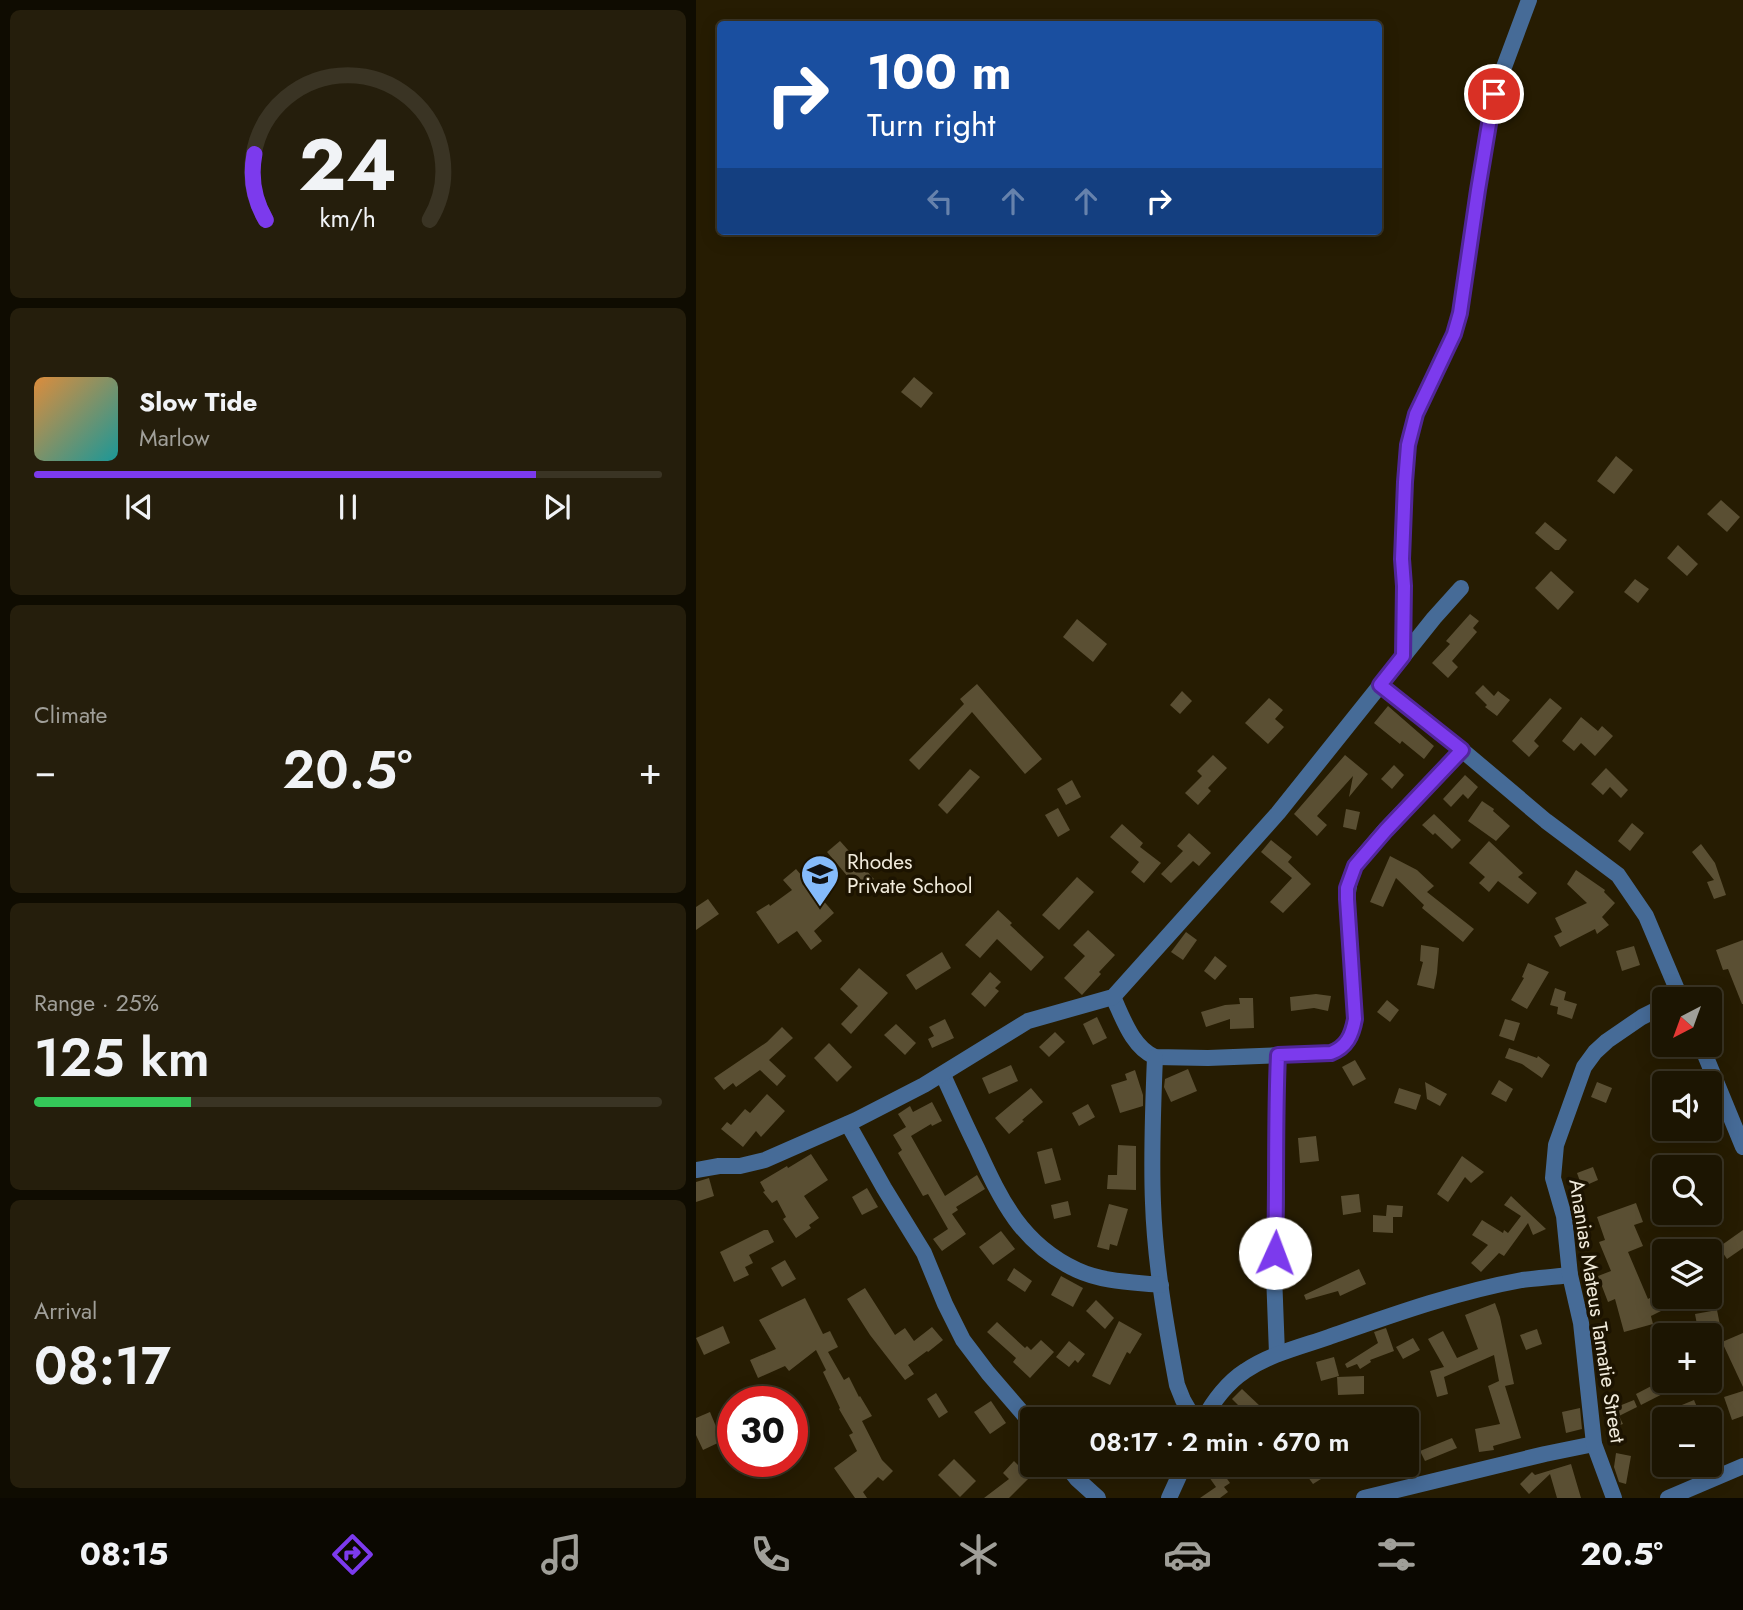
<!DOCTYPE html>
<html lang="en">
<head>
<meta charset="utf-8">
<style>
  :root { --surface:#1c1502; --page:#251e0c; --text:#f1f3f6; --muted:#a09f99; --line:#3a3424; --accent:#7c3aed }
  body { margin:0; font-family:Jost,sans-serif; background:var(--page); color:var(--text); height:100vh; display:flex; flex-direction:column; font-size:26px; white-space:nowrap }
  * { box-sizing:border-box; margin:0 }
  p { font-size:23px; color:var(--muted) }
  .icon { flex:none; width:38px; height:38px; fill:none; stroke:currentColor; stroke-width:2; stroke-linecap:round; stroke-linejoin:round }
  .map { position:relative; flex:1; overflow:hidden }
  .drawer { display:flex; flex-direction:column; gap:10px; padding:10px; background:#0f0c01; width:696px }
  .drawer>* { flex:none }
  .top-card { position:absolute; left:21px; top:21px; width:665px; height:214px; border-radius:7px; box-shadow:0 4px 18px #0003,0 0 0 2px var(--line); background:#1a4fa0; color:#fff; overflow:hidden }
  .needle { width:46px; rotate:221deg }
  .controls { position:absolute; left:956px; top:987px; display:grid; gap:14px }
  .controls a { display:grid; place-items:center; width:70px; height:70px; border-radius:7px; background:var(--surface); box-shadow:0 4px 18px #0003,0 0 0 2px var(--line); font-size:35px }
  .speed { position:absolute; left:21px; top:1386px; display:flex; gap:14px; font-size:35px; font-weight:700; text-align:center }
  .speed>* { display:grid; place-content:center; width:91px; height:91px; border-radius:50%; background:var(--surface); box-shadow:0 4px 18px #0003,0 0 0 2px var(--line); line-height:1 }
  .speed .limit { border:10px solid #d22; background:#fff; color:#111 }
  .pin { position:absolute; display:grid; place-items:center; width:60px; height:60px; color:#fff; margin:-30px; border:4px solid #fff; border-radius:50%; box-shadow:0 2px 7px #0007 }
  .me { position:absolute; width:77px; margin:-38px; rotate:2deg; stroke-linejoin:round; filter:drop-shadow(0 0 5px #0008) }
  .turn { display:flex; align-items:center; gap:24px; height:147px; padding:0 35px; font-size:32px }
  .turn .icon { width:91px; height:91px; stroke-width:2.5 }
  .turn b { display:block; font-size:49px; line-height:60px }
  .lanes { display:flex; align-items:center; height:66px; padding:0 35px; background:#0003; justify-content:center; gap:35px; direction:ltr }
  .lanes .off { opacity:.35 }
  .big { font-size:52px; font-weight:600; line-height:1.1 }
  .drawer .card { flex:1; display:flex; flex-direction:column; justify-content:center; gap:10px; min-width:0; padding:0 24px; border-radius:10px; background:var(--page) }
  .drawer .dial { align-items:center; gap:0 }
  .dial svg { height:182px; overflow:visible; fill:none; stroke:var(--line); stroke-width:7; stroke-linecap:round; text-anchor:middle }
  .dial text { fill:var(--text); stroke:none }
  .song { display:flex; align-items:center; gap:21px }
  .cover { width:84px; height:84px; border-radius:10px; background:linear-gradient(135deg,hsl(30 70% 55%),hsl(180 70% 35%)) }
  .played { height:7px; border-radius:4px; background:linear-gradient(90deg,var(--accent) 80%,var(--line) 80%) }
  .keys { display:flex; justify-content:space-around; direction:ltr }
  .heat { display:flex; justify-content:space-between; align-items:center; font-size:38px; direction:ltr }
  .charge { height:10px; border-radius:5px; background:linear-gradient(90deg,#34c759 25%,var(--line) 0) }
  .trip { position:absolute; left:324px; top:1407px; width:399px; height:70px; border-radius:7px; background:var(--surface); box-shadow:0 4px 18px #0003,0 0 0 2px var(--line); font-weight:600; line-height:70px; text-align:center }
  .tab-bar { display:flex; height:112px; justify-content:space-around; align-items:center; background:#0b0801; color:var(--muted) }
  .tab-bar .icon { width:49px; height:49px }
  .tab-bar .on { color:var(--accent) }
  .tab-bar b { font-size:32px; color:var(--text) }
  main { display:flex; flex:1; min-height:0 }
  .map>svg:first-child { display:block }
  .building { fill:#5a4f33 }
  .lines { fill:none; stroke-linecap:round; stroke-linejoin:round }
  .street { stroke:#466b97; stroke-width:16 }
  .route-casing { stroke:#51269a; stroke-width:18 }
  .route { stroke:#7c3aed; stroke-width:12 }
  .labels { text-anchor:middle; stroke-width:7; stroke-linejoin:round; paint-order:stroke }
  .poi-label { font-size:21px; fill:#f1ebdb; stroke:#1c1300; text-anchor:start }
  .street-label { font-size:21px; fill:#f1ebdb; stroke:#1c1300 }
</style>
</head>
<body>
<main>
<section class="drawer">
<div class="card dial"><svg viewBox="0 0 100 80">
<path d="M14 69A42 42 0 1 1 86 69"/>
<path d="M14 69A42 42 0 0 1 9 40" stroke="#7c3aed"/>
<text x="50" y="56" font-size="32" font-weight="700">24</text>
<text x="50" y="72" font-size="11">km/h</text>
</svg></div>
<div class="card">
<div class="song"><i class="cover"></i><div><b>Slow Tide</b><p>Marlow</p></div></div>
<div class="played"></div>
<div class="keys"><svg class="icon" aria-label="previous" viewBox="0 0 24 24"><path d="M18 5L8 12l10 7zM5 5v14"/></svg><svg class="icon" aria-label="pause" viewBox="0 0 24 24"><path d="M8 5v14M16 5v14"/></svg><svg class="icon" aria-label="next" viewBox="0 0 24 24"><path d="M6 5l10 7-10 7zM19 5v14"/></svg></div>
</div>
<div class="card"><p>Climate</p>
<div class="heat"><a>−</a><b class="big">20.5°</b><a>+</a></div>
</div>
<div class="card"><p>Range · 25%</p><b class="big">125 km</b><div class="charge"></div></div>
<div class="card"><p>Arrival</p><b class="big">08:17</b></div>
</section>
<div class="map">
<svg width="1047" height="1498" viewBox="0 0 1047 1498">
  <rect width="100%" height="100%" fill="#261c02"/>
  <g class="building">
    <polygon points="218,377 237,393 225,408 205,392"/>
    <polygon points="920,456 937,470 918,494 901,481"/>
    <polygon points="1025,500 1044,517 1031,532 1011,514"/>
    <polygon points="849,522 871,540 863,550 859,550 839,533"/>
    <polygon points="982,545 1002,564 991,576 971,558"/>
    <polygon points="855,571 878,592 862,610 839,588"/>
    <polygon points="939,579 953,589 942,603 928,592"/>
    <polygon points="774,614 783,621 777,628 781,632 756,661 762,667 752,678 736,663 754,644 750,641"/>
    <polygon points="381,619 411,644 397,662 367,637"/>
    <polygon points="281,684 346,759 329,774 276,712 223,770 213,760 268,704 264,699"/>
    <polygon points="787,685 798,696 802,691 814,700 801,716 789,707 791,705 779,693"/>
    <polygon points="486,691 496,701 484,714 474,705"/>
    <polygon points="573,698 587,710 579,719 588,727 572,744 549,723"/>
    <polygon points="854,698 866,708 838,741 843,746 833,757 816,741"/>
    <polygon points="692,706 738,746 728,759 706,741 704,744 678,723"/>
    <polygon points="885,717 902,731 906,726 917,736 899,756 885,743 878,751 866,741"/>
    <polygon points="517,755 531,768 512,788 515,791 502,805 489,793 506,776 501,771"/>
    <polygon points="649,755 672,774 653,797 657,776 621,816 631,825 621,836 598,814"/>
    <polygon points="698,765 708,775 696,789 685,779"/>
    <polygon points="910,768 932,790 925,798 914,787 907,795 895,784"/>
    <polygon points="274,769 284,777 251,814 242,805"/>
    <polygon points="769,775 782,787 772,799 767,794 755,807 747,799"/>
    <polygon points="376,780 385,797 370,805 361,789"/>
    <polygon points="786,801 798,809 797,811 814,826 800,841 772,821"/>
    <polygon points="362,808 374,830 362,837 349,815"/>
    <polygon points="650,809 664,812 660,830 647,827"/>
    <polygon points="738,814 765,840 756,849 739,833 737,835 726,825"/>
    <polygon points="936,823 948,833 934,851 922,841"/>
    <polygon points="426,824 447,843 444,847 465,863 448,883 435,872 443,862 414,837"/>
    <polygon points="493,833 515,853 503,866 497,861 475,883 465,874 487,851 481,846"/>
    <polygon points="575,840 596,857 592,862 615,884 587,913 574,902 596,878 565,852"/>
    <polygon points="144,841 178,879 164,891 131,852"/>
    <polygon points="793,841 827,873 822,877 841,893 832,904 802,881 793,892 783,883 789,877 773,863"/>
    <polygon points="1005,844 1019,863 1030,895 1018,899 1011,882 1018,880 996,852"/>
    <polygon points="694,856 721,870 738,886 731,892 778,929 767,942 726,908 728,905 700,878 687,907 674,902"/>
    <polygon points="100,869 138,913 118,931 126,941 115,950 101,931 82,944 60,912 73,904 74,906 96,890 87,880"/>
    <polygon points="880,870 909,890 908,892 919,903 906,917 913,925 901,934 899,929 864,947 858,936 866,932 859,918 891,903 871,884"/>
    <polygon points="381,877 398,892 363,930 346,915"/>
    <polygon points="12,899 23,914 0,930 0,907"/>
    <polygon points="302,910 316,923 314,925 348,957 335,971 301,939 284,958 269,945"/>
    <polygon points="392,930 419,955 403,972 405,974 386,995 368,978 389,956 377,945"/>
    <polygon points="490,932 501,940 487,960 475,952"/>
    <polygon points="1047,940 1047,1004 1046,1004 1032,969 1027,970 1020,950"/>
    <polygon points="725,945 743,948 741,973 738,989 721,985 727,962 724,961"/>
    <polygon points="938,946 944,965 926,971 920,951"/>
    <polygon points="246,952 255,968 220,990 210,975"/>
    <polygon points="519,956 531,966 519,980 508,971"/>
    <polygon points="832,963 853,972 831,1009 815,1000 828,978 826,977"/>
    <polygon points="163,968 192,993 155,1034 145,1024 162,1006 144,989"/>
    <polygon points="294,972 305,982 299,988 303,991 289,1007 275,994"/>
    <polygon points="859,988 870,992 868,1000 881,1004 876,1019 861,1014 862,1007 854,1005"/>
    <polygon points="620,994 635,996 632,1011 618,1008 595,1011 594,997"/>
    <polygon points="543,998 557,998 558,1028 534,1029 534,1019 510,1027 505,1012 529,1005 544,1004"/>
    <polygon points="691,1000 703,1010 694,1022 681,1012"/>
    <polygon points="401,1017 411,1038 397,1045 387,1024"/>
    <polygon points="249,1019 258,1038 236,1048 232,1039 238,1036 233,1027"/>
    <polygon points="809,1019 824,1023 818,1041 803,1036"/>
    <polygon points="200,1024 220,1043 209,1055 188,1035"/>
    <polygon points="86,1027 97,1038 73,1060 90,1076 81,1086 64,1070 40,1087 37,1083 28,1090 18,1078 71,1042"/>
    <polygon points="359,1032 369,1042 353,1057 343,1047"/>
    <polygon points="133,1043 156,1067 141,1082 118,1058"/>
    <polygon points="813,1048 841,1058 842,1056 854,1065 846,1078 826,1064 809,1058"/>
    <polygon points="659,1060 670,1079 657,1086 646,1067"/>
    <polygon points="315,1065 322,1081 293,1094 286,1078"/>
    <polygon points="492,1069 501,1091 475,1102 468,1087 469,1079"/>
    <polygon points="439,1070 447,1095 447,1106 424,1113 415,1085 431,1080 429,1074"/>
    <polygon points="803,1080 817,1089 810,1102 795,1094"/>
    <polygon points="729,1082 751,1094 744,1106 731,1099"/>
    <polygon points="901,1082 916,1088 910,1103 895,1097"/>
    <polygon points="335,1088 347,1102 326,1120 328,1121 313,1134 299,1118"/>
    <polygon points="703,1088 725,1095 720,1110 698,1103"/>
    <polygon points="71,1094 89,1111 65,1137 60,1131 47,1147 25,1129 31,1122 35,1125 49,1109 54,1113"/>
    <polygon points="236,1102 246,1121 236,1126 235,1124 215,1136 249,1196 281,1175 289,1189 260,1207 262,1210 256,1214 270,1234 246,1251 237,1239 252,1229 232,1194 227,1196 202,1153 206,1150 197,1135 210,1127 202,1114 214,1106 217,1112"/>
    <polygon points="392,1104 399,1117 383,1126 376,1113"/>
    <polygon points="620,1136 623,1161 604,1163 602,1138"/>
    <polygon points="422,1145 440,1146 440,1190 411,1189 412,1175 421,1175"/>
    <polygon points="356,1148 365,1180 349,1184 341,1152"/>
    <polygon points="115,1154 132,1180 108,1196 123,1218 113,1225 115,1228 100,1238 87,1219 90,1217 81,1200 76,1203 67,1192 69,1191 64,1182 91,1166 92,1168"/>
    <polygon points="766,1156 788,1172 775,1183 769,1177 752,1202 741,1194"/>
    <polygon points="897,1167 902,1180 886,1187 881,1173"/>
    <polygon points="13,1178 18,1196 0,1202 0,1182"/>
    <polygon points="171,1188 182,1207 166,1215 156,1197"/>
    <polygon points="663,1194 665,1212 647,1215 645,1196"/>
    <polygon points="815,1196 850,1229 837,1235 832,1223 808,1256 803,1253 785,1272 775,1263 792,1245 776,1235 786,1220 807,1233 808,1230 812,1233 825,1216 808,1205"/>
    <polygon points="372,1201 375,1215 358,1219 355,1205"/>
    <polygon points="940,1203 947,1222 938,1225 947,1246 932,1252 952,1299 967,1291 968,1297 970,1297 975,1306 955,1316 957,1324 928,1332 919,1299 912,1302 902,1276 915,1271 903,1242 909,1240 901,1217"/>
    <polygon points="413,1204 432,1209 421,1246 414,1244 413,1250 401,1247"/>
    <polygon points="691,1205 707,1206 706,1217 697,1217 697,1233 677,1232 677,1215 690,1216"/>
    <polygon points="68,1230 72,1230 78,1242 53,1255 57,1263 49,1267 53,1275 38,1282 24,1252"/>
    <polygon points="1047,1230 1047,1248 1031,1259 1023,1247"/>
    <polygon points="305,1231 319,1249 297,1265 283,1247"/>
    <polygon points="89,1260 100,1279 86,1287 75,1268"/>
    <polygon points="318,1268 336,1281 329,1292 311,1280"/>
    <polygon points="663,1269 670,1284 644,1296 642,1291 610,1300 608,1295"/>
    <polygon points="365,1276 387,1288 377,1307 355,1295"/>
    <polygon points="169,1288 199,1335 209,1328 218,1341 236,1327 247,1340 232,1352 231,1351 212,1365 218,1374 209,1380 174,1335 151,1299"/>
    <polygon points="109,1298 127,1334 134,1331 142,1347 132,1352 148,1380 153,1377 163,1397 164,1396 176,1416 166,1421 186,1460 197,1471 187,1481 182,1477 167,1492 171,1498 159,1498 138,1468 161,1451 153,1435 157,1433 143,1409 144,1408 127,1372 130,1370 120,1350 93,1371 89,1366 62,1378 54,1360 80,1349 63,1320"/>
    <polygon points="400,1300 418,1318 409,1329 390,1311"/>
    <polygon points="799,1303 804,1317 818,1384 809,1386 825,1438 797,1446 798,1450 783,1452 779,1429 804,1424 792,1386 803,1381 798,1355 748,1377 752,1394 741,1397 734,1371 748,1367 732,1339 747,1331 761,1358 782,1349 769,1315"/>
    <polygon points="1021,1310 1024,1325 1002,1330 999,1314"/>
    <polygon points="423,1321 446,1334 434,1354 431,1352 414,1385 396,1376"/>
    <polygon points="301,1322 329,1348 331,1346 335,1350 345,1340 358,1352 334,1378 317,1362 320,1358 291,1332"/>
    <polygon points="27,1326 34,1343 8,1355 0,1338"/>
    <polygon points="690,1328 698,1351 674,1360 675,1362 664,1369 661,1364 651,1368 649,1364 682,1343 678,1332"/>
    <polygon points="841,1329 846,1344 830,1350 824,1335"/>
    <polygon points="1047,1333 1047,1387 1026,1342"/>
    <polygon points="717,1338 724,1350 707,1359 700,1347"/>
    <polygon points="373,1341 389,1354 382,1363 379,1360 373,1367 360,1357"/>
    <polygon points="638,1357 643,1376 625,1381 620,1362"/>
    <polygon points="668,1376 668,1394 642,1395 641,1377"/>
    <polygon points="965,1381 992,1381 945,1405 940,1394"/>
    <polygon points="546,1389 565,1407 555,1418 536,1399"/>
    <polygon points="1047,1391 1047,1416 1036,1420 1028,1397"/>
    <polygon points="240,1393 252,1412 243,1418 231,1399"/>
    <polygon points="938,1400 941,1407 923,1416 927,1424 915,1428 908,1412"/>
    <polygon points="998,1400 1006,1419 986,1419 981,1407"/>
    <polygon points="295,1401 310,1423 294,1434 278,1412"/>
    <polygon points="884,1408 886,1429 870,1433 866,1412"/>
    <polygon points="14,1412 26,1441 7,1450 0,1435 0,1418"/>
    <polygon points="756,1438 761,1448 729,1461 724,1451"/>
    <polygon points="920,1453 935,1456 930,1484 923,1482 918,1467"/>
    <polygon points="258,1459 280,1481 264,1497 242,1475"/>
    <polygon points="318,1461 334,1477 313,1498 288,1498 313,1479 307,1473"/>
    <polygon points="875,1464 885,1498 861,1498 854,1474 833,1494 824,1484 836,1472 839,1475"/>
    <polygon points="622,1465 632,1465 636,1472 617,1484 609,1473"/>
    <polygon points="524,1469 534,1483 528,1487 532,1492 524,1498 504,1498 520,1487 513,1477"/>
  </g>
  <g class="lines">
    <g class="street">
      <polyline points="707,656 708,586 706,559 709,482 712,445 720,414 758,334 764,313 782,190 798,94 833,0"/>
      <polyline points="684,685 766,750 850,821 922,875 950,916 985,999"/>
      <path d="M417,997c10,21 19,50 42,60l53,1 123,-5c16,-5 21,-18 24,-34l-8,-120 3,-20 5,-14 30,-35 77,-80"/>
      <polyline points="1005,1045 1047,1147"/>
      <path d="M459,1057c-2,48 -4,97 -2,146 2,59 13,123 24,182l6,15 11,19"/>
      <path d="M247,1075c11,24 22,49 34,73 24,52 44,96 100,122 26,12 55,12 84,15"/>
      <polyline points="152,1124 188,1188 228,1253 249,1304 267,1340 292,1373 336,1424"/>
      <polyline points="0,1170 23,1166 44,1166 69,1160 160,1120 228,1085 332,1021 417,997 582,813 738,618 765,588"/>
      <polyline points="581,1354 578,1274 581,1189 580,1098 582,1055"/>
      <path d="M508,1419c9,-18 24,-37 41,-48 25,-17 55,-24 84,-34 63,-22 127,-45 193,-57 16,-2 32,-3 48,-5"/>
      <polyline points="370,1465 381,1479 402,1498"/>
      <polyline points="473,1498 488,1465"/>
      <polyline points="668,1498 849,1454 898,1444"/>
      <polyline points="918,1498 898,1444 885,1323 874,1275 868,1216 857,1178 860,1145 888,1067 899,1052 911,1041 946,1017 968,1006"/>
      <polyline points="972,1498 1047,1466"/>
    </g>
  </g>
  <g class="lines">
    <defs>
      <path id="route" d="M579,1253c2,-66 0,-132 3,-198l53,-2c16,-6 21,-18 24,-34l-8,-120v-11l8,-22 31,-36 76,-80 -82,-65 23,-29 1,-70 -2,-27 3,-77 3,-37 8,-31 38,-80 6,-21 18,-123 16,-96"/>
    </defs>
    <use href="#route" class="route-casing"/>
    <use href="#route" class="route"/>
  </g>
  <defs>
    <symbol id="school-pin" viewBox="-11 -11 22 30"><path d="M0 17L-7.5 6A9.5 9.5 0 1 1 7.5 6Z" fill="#85bbfb" stroke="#1c1300"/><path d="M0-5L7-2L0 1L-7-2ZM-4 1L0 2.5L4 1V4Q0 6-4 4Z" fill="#111"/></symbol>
  </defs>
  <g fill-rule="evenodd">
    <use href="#school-pin" x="102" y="852" width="44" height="60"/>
  </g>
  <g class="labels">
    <g class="poi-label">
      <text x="151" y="869">Rhodes<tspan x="151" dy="24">Private School</tspan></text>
    </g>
    <g class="street-label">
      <text transform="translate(901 1311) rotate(81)" y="7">Ananias Mateus Tamatie Street</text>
    </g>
  </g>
</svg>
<div class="controls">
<a><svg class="needle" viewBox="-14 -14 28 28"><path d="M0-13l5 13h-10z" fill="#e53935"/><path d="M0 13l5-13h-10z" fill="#a09f99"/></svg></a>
<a><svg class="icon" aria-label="sound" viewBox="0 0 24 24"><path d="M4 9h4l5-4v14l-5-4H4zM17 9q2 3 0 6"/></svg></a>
<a><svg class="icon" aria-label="search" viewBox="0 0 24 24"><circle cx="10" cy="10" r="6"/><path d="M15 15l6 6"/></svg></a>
<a><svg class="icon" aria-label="layers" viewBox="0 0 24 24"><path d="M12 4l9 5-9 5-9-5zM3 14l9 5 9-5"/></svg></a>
<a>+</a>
<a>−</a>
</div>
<div class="speed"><div class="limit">30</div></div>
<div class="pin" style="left:798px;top:94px;background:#d93025"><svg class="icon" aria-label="arrive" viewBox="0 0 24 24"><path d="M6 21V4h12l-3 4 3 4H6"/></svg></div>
<svg class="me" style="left:579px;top:1253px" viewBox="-20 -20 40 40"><circle r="19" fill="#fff"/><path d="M0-13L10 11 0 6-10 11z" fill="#7c3aed"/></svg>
<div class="trip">08:17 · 2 min · 670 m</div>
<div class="top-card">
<div class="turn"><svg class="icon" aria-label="right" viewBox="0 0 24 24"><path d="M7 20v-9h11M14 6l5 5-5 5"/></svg><div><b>100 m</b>Turn right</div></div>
<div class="lanes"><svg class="icon off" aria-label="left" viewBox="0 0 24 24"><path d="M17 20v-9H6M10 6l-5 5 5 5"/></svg><svg class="icon off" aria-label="ahead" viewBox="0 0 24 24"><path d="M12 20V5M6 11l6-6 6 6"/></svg><svg class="icon off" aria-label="ahead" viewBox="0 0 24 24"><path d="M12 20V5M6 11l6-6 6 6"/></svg><svg class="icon" aria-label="right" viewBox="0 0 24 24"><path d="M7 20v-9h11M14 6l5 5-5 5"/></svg></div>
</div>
</div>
</main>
<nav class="tab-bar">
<b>08:15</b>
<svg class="icon on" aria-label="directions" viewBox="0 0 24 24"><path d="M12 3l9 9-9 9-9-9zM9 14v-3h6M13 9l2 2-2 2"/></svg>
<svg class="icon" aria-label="music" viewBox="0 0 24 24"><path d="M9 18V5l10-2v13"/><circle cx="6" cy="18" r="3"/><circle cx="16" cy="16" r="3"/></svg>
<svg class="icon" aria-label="phone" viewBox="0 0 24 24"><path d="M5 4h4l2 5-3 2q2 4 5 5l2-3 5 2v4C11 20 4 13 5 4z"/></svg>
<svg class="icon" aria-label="climate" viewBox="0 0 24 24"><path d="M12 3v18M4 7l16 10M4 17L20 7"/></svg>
<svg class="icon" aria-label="car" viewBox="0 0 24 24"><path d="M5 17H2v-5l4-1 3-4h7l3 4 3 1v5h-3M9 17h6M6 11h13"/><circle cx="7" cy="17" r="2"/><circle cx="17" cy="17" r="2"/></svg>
<svg class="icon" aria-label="filters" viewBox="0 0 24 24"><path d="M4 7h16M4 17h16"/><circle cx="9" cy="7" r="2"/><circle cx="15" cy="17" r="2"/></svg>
<b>20.5°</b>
</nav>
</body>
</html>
